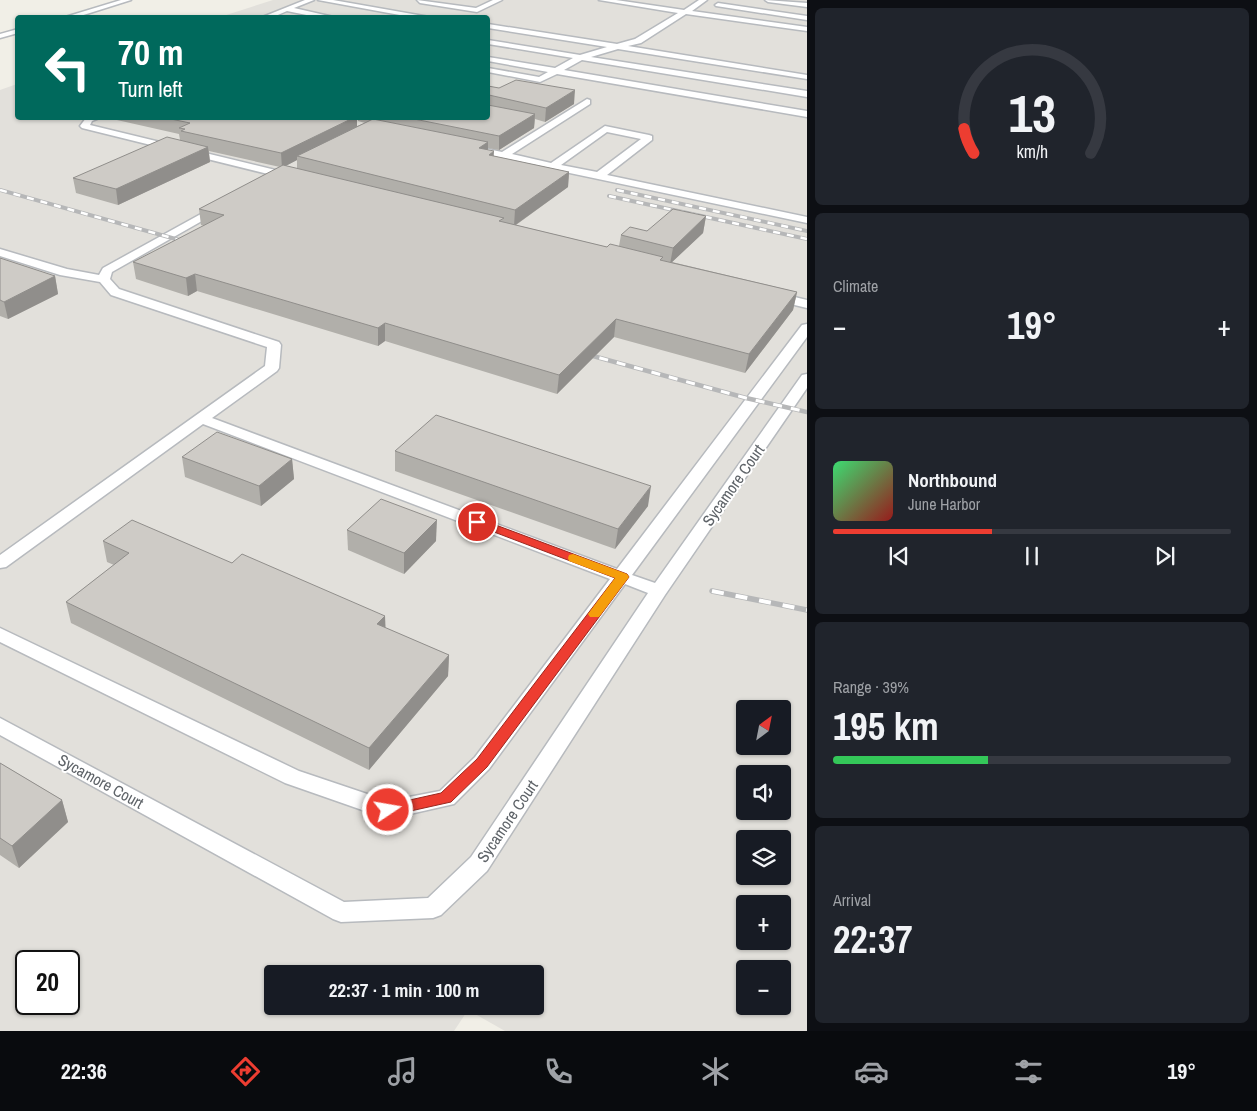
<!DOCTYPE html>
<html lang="en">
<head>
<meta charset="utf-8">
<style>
  :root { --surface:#171b24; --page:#20242c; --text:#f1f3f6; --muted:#9ea1a6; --line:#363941; --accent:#ed3d31 }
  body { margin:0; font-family:"Archivo Narrow",sans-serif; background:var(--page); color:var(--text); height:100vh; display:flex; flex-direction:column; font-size:19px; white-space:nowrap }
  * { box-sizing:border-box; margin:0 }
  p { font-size:16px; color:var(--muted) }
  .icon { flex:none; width:28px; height:28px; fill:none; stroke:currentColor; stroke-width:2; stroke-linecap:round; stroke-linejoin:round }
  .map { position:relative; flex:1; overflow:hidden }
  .drawer { display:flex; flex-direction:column; gap:8px; padding:8px; background:#0d0f14; width:450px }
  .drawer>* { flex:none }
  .top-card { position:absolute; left:15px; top:15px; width:475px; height:105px; border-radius:5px; box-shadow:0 1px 4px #0004; background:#00695c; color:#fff; overflow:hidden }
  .needle { width:32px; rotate:32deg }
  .controls { position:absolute; left:736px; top:700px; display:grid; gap:10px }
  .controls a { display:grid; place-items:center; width:55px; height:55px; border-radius:5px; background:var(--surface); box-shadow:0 1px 4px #0004; font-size:25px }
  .speed { position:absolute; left:15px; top:950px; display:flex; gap:10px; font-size:25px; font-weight:700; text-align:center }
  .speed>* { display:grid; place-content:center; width:65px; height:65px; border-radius:50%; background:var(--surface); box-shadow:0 1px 4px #0004; line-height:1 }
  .speed .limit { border:2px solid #111; border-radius:8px; background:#fff; color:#111 }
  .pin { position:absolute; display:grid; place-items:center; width:42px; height:42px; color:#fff; margin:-21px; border:2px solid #fff; border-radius:50%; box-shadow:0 1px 5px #0007 }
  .me { position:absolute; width:55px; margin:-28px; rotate:78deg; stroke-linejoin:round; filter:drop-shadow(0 0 4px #0008) }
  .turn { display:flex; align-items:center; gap:18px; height:105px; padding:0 20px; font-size:22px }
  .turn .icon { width:65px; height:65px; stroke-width:2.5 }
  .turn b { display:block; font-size:35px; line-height:42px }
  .big { font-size:38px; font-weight:700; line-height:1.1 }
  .drawer .card { flex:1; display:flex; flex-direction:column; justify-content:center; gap:8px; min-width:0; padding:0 18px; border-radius:8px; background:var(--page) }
  .drawer .dial { align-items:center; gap:0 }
  .dial svg { height:130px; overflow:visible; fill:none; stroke:var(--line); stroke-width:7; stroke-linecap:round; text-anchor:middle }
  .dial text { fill:var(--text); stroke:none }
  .song { display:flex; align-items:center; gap:15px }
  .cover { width:60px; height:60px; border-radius:8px; background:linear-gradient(135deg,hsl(140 70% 55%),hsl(0 70% 35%)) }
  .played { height:5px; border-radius:2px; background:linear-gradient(90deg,var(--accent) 40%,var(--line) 40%) }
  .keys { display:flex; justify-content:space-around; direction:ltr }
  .heat { display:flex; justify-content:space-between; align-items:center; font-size:28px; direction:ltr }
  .charge { height:8px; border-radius:4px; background:linear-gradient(90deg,#34c759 39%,var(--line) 0) }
  .trip { position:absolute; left:264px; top:965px; width:280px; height:50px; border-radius:5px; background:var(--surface); box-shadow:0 1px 4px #0004; font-weight:700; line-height:50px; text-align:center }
  .dock { display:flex; height:80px; justify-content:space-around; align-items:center; background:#090b0e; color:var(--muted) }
  .dock .icon { width:35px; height:35px }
  .dock .selected { color:var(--accent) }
  .dock b { font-size:22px; color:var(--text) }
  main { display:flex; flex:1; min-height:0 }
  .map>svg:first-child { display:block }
  .industrial { fill:#e2e0db; fill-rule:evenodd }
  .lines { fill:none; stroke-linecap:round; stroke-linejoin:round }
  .lane-casing { stroke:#b7babe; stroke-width:3 }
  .lane { fill:#fff; fill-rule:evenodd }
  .rail-far2-casing { stroke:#b6b7b8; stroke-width:4 }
  .rail-far1-casing { stroke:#b6b7b8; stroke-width:4.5 }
  .rail-casing { stroke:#b6b7b8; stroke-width:5.5 }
  .rail-far2 { stroke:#fff; stroke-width:2.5; stroke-dasharray:7; stroke-linecap:butt }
  .rail-far1 { stroke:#fff; stroke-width:3; stroke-dasharray:9; stroke-linecap:butt }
  .rail { stroke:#fff; stroke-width:4; stroke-dasharray:12; stroke-linecap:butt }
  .wall { fill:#b1afaa; fill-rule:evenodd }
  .shaded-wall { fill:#908e8b }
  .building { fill:#cecbc6; stroke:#908e8b }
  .route { fill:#ed3d31; stroke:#9a2820 }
  .slow { fill:#f59e0b }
  .labels { text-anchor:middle; stroke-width:4; stroke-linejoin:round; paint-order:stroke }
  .near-street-label { font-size:16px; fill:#5e6368; stroke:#fff }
</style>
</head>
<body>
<main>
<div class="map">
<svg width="807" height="1031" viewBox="0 0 807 1031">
  <rect width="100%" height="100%" fill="#f1efe7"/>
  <path class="industrial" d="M273,0h534v1031h-302l-37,-21 -14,21h-454v-941l17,-6 1,34h470v-100l-268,-1zM745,709h37v37h-37zM745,774h37v37h-37zM745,839h37v37h-37zM745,904h37v37h-37zM26,961h43v43h-43zM745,969h37v37h-37zM272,974h263v32h-263z"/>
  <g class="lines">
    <defs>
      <g id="lane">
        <polygon points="121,0 131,0 74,18 62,18"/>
        <polygon points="305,0 314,0 294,8 338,18 321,18 287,11 271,18 260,18"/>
        <polygon points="318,0 333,0 435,18 416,18"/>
        <polygon points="417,0 476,8 493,0 502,0 477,12 420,3"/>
        <polygon points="599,0 616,0 684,10 699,0 707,0 692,11 807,27 807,31 686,14 641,43 628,46 807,75 807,79 618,49 591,57 807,91 807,97 582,60 564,70 807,111 807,117 557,74 540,82 488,72 488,68 539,77 548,72 488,61 488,57 555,68 573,58 488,44 488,40 580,55 607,47 488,28 488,24 617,44 635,39 678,13"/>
        <polygon points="765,0 807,3 807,7 768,2"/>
        <polygon points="718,3 807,16 807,20 716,6 715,5"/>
        <polygon points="18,29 18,33 0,38 0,34"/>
        <path d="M587,99l3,1v4l-78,50 39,9 54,-37 44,9 3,1v4l-45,35 200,42v6l-304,-64 -33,-8 -2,-2 5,-3 29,6zM607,132l34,7 -44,33 -36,-7z"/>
        <polygon points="86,118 99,118 92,121 90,125 296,175 297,177 292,180 82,128 80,126"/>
        <polygon points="219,204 223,205 224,207 223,209 112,272 110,279 119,289 279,342 281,345 279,368 277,371 212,418 617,569 802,325 807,324 807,337 632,575 655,583 802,375 807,374 807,388 665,595 487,871 441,915 433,918 341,922 333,919 0,735 0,718 344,902 428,898 471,857 648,593 625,584 489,769 454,804 388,819 285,783 0,642 0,628 299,771 388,801 440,791 475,757 610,579 203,424 6,567 0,568 0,555 265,366 267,347 111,295 100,282 60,275 0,256 0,249 67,269 99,275 103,268"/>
        <polygon points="774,292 807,300 807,308 770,299 768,296"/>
      </g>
    </defs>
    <use href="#lane" class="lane-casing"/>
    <use href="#lane" class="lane"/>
    <defs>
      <g id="rail-far2">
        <polyline points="0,190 190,243"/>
        <polyline points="617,190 807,231"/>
        <polyline points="609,196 807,239"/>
      </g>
      <polyline id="rail-far1" points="582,353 746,398 807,412"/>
      <polyline id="rail" points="712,591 807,610"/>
    </defs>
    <use href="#rail-far2" class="rail-far2-casing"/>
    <use href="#rail-far1" class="rail-far1-casing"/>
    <use href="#rail" class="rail-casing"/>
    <use href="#rail-far2" class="rail-far2"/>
    <use href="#rail-far1" class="rail-far1"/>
    <use href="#rail" class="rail"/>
  </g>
  <g class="wall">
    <path d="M488,86l86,18 -29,18 -10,-3 -1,9 -35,22 -11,-2v2l6,6 75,16 -1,15 -52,38 91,22 12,-1 2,-11 26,-4 59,-15 -3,17 -31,29 125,30 -4,18 -48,63 -131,-36 -57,57 -172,-53 -7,5 -181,-55 -9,5 -52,-17 -3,-17 71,-36 -3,-1 -2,-16 81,-42 -71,-16 1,11 -92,43 -42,-12 -3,-15 107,-38 -1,-6 -71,-16h249v8l8,-3 -7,-2v-3h130zM297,160v9l-12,-3z"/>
    <polygon points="0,258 55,276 58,294 8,319 0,316"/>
    <polygon points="395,451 648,506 615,549 395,471"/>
    <polygon points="182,457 292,459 294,479 261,506 185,477"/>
    <polygon points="347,530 436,541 404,574 348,550"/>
    <polygon points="103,541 232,563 449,655 448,676 369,770 71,623 66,602 114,565 107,562"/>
    <polygon points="0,763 62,800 68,822 19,868 0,855"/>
  </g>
  <g class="shaded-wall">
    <polygon points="575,90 574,104 545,122 546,108"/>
    <polygon points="535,114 534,128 499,150 499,136"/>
    <polygon points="353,118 357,118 357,130 297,156 297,160 282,168 281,153"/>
    <polygon points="488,142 488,157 479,148"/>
    <polygon points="208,147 210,162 118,205 116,189"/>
    <polygon points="494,151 493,166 489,155"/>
    <polygon points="569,172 568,187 514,226 515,210"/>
    <polygon points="706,216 703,233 670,264 673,248"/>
    <polygon points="195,274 197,291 188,296 186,278"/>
    <polygon points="55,276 58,294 8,319 4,302"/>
    <polygon points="797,292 793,310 745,373 749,354"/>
    <polygon points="616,319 614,337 557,394 559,375"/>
    <polygon points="385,323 385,341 378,346 378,328"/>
    <polygon points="292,459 294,479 261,506 259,486"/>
    <polygon points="651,486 648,506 615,549 618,529"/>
    <polygon points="437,520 436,541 404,574 404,553"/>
    <polygon points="385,616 386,637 377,624"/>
    <polygon points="449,655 448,676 369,770 369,748"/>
    <polygon points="62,800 68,822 19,868 12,846"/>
  </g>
  <g class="building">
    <polygon points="516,80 575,90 546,108 489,95 488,97 488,86 499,88"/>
    <polygon points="488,101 488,105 535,114 499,136 409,118 488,118"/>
    <polygon points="166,118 353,118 281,153 181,131 185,129 179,128 190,123"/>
    <polygon points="373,119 488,142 479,148 494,151 489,155 569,172 515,210 297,156"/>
    <polygon points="167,137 208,147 116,189 73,178"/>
    <polygon points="283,165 504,218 499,221 607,247 610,244 663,257 660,260 797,292 749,354 616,319 559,375 385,323 378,328 195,274 186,278 133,262 224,215 199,209"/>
    <polygon points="673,209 706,216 673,248 621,235 630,227 647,231"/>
    <polygon points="0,258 55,276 4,302 0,300"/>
    <polygon points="436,415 651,486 618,529 395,451"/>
    <polygon points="217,432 292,459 259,486 182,457"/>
    <polygon points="381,499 437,520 404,553 347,530"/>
    <polygon points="132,520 232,563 242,554 385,616 377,624 449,655 369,748 66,602 129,553 103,541"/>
    <polygon points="0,763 62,800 12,846 0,838"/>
  </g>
  <polygon class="route" points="477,518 627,574 629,577 487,767 451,802 388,816 383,815 381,810 383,806 441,793 477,759 615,578 473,524 471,522"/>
  <polygon class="slow" points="573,554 627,574 629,577 599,617 590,617 588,614 615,578 569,561 568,558 569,555"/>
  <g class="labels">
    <g class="near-street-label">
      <text transform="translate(733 485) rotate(-55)" y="6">Sycamore Court</text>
      <text transform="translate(101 781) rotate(29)" y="6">Sycamore Court</text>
      <text transform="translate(507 821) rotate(-56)" y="6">Sycamore Court</text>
    </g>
  </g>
</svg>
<div class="controls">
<a><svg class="needle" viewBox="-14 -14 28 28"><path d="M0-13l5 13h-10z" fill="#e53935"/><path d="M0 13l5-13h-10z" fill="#9ea1a6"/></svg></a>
<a><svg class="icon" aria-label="sound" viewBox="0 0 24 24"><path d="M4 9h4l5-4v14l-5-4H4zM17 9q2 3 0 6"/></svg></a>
<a><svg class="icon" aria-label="layers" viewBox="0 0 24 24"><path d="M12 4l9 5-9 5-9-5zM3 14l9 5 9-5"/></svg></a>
<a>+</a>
<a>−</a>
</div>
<div class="speed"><div class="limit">20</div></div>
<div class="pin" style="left:477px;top:522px;background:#d93025"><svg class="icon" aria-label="arrive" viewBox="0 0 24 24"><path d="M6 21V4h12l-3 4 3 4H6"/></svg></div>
<svg class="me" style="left:388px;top:810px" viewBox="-20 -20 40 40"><circle r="17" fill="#ed3d31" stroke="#fff" stroke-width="3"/><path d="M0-11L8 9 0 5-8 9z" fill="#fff"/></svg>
<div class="trip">22:37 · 1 min · 100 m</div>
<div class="top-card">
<div class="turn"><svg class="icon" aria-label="left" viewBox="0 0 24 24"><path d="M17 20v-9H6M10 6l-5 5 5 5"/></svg><div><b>70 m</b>Turn left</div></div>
</div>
</div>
<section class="drawer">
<div class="card dial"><svg viewBox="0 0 100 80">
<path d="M14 69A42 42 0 1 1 86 69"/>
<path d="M14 69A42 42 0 0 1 8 54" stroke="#ed3d31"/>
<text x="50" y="56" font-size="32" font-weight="700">13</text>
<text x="50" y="72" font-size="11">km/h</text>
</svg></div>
<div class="card"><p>Climate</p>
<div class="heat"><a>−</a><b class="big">19°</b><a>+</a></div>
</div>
<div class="card">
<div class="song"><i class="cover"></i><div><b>Northbound</b><p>June Harbor</p></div></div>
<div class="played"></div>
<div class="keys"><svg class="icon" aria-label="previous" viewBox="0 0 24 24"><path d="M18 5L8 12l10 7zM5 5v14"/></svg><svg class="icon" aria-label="pause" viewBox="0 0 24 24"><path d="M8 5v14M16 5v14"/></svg><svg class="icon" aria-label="next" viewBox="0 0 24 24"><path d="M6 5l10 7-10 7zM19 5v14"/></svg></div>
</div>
<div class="card"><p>Range · 39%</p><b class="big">195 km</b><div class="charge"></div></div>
<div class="card"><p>Arrival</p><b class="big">22:37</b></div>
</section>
</main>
<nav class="dock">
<b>22:36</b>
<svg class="icon selected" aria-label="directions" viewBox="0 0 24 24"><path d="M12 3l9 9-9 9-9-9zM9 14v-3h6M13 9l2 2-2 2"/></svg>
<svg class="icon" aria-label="music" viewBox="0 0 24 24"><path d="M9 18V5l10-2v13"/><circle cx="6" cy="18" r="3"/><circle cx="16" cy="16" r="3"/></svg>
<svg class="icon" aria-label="phone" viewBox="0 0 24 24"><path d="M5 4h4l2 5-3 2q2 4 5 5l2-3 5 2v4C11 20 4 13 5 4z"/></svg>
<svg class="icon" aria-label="climate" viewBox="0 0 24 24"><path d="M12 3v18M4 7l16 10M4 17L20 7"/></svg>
<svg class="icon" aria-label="car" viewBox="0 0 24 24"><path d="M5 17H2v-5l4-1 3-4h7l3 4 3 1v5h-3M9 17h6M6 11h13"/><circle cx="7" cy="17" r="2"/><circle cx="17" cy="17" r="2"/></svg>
<svg class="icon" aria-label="filters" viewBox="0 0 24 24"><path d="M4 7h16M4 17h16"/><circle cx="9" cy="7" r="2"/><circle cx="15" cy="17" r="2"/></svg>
<b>19°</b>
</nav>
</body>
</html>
